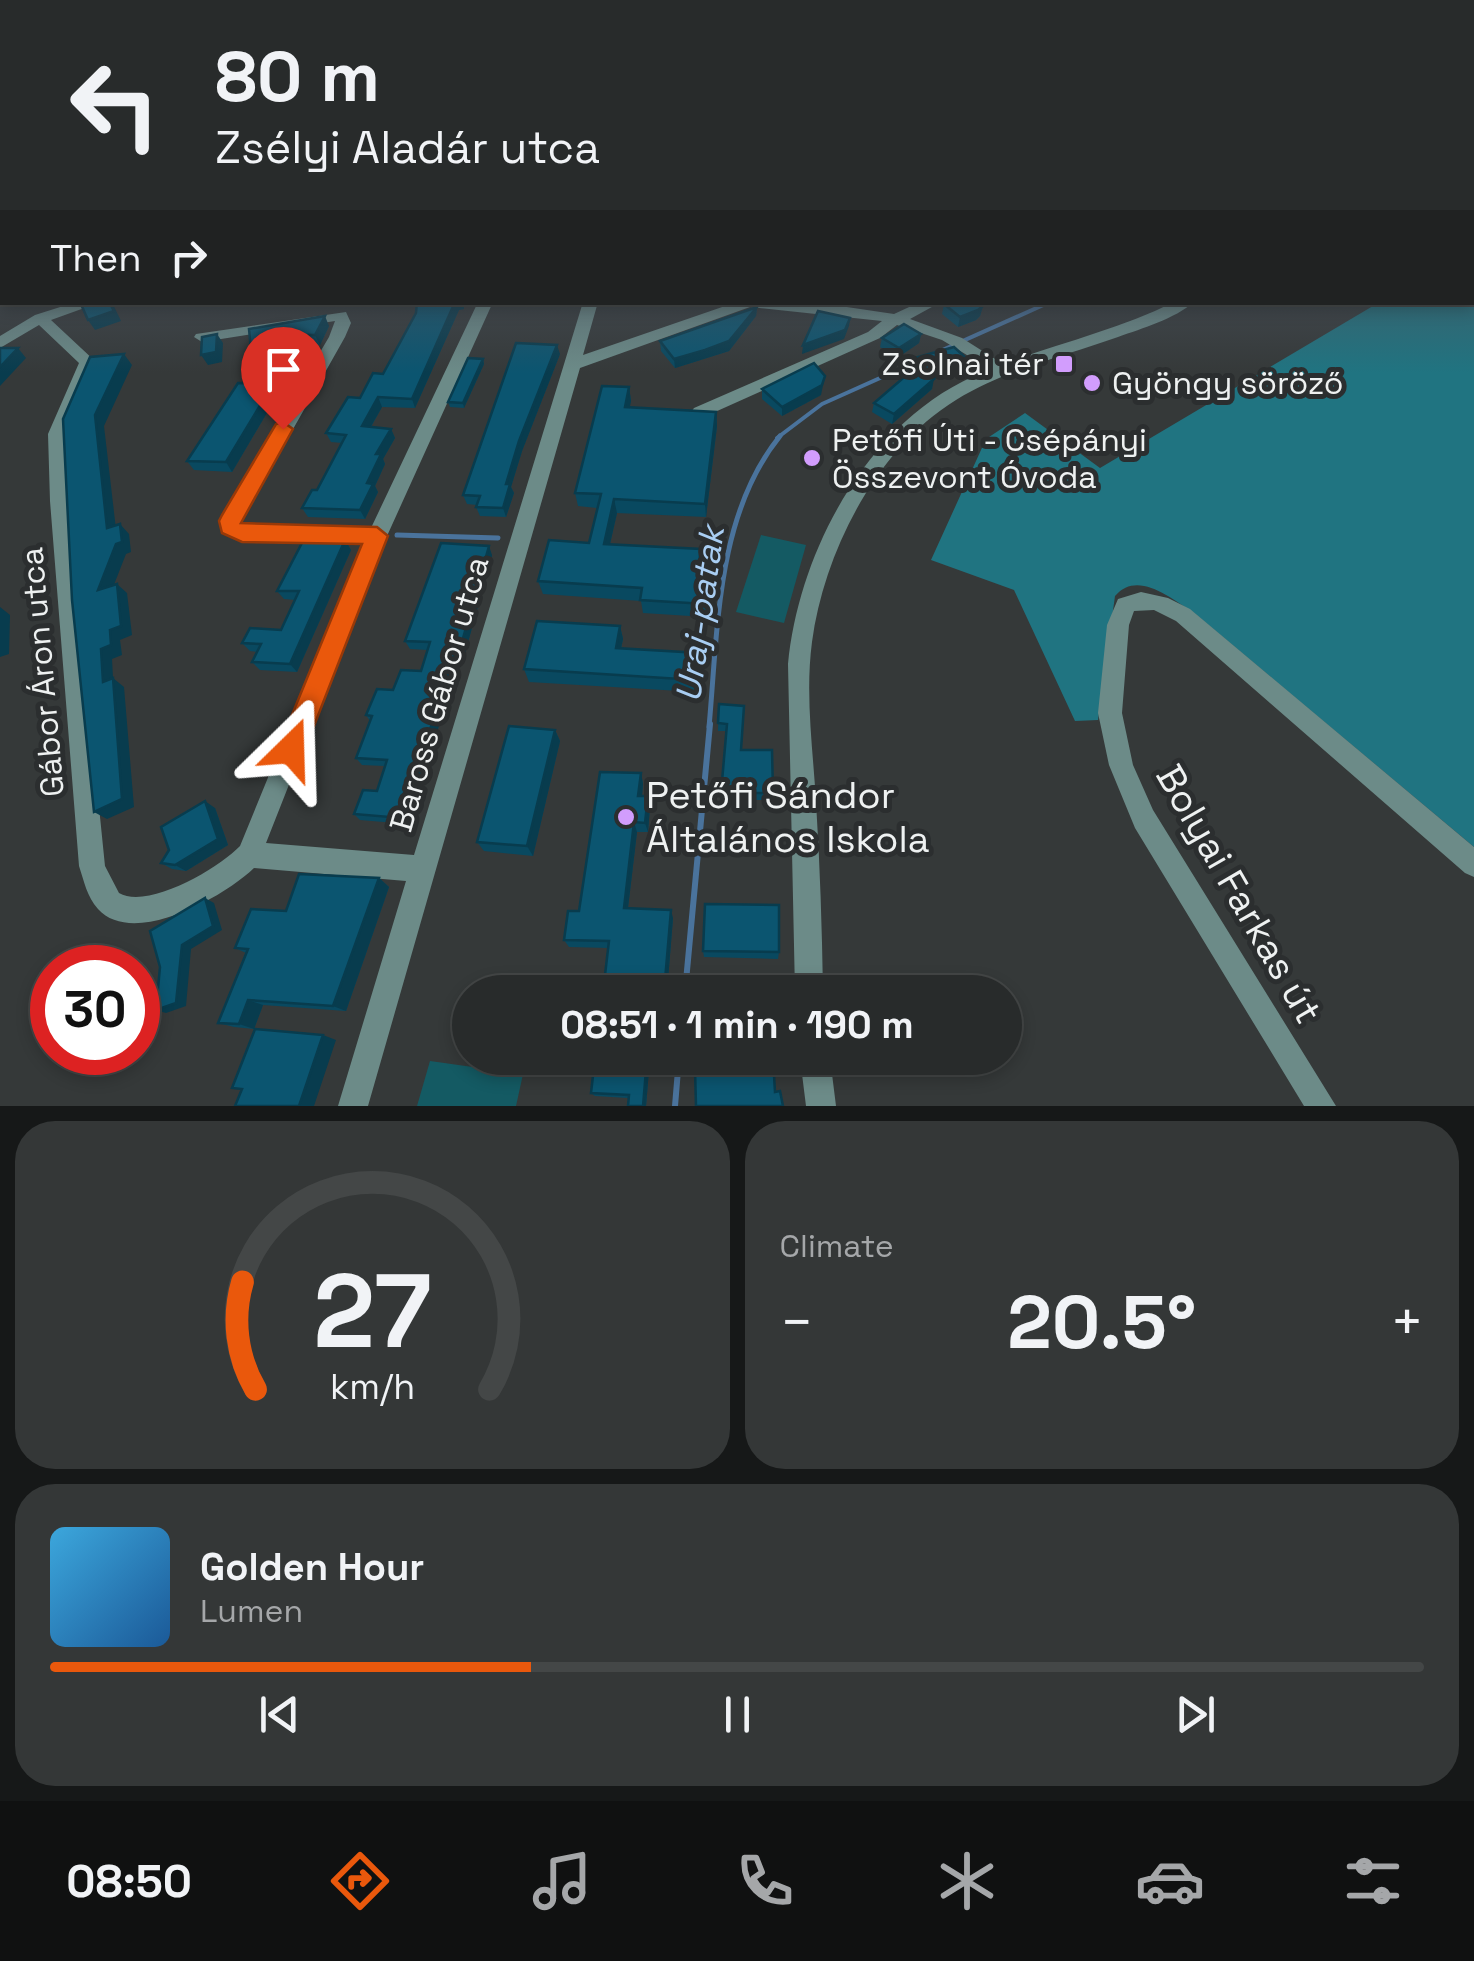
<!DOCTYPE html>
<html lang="en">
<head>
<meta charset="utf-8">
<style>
  :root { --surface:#282b2b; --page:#343737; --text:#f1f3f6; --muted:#a5a7a9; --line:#444747; --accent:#ea580c }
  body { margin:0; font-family:"Space Grotesk",sans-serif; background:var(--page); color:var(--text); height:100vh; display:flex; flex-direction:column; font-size:38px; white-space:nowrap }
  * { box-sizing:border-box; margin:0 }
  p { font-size:32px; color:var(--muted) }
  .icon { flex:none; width:55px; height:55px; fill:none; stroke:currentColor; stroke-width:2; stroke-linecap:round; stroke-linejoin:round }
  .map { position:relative; height:1106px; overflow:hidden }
  .drawer { display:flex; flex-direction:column; gap:15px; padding:15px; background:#161818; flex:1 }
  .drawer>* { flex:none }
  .hud { position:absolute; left:0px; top:0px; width:1475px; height:305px; box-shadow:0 5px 15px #0003,0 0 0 2px var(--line); background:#282b2b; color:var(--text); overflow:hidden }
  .speed { position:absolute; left:30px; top:945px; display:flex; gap:20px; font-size:50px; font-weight:700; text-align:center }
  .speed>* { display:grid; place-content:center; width:130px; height:130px; border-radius:50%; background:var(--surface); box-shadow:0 5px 15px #0003,0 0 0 2px var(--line); line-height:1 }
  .speed .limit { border:15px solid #d22; background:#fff; color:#111 }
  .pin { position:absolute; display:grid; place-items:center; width:85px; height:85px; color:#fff; margin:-102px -42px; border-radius:50% 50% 50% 0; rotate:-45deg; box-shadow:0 0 10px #0007 }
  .pin .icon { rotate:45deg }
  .me { position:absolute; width:110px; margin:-55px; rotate:22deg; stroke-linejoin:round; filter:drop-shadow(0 0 8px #0008) }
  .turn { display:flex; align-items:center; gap:35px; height:210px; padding:0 50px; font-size:45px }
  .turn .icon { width:130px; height:130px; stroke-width:2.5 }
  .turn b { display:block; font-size:70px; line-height:85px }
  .then { display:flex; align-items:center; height:95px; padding:0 50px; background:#0003; gap:20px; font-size:38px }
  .big { font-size:75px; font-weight:600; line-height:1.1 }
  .drawer .tile { flex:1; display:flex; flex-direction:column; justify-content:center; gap:15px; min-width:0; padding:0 35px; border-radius:40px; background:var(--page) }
  .drawer .dial { align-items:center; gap:0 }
  .dial svg { height:260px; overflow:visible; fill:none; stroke:var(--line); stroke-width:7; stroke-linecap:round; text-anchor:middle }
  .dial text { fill:var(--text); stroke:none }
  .song { display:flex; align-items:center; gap:30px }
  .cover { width:120px; height:120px; border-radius:15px; background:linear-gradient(135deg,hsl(200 70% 55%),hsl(210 70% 35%)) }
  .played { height:10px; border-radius:5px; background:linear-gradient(90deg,var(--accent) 35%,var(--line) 35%) }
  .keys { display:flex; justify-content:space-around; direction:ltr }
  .heat { display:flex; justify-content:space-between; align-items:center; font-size:55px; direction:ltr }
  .drawer .tiles { flex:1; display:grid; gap:15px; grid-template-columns:1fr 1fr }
  .tile:last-child { grid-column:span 2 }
  .trip { position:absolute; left:452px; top:975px; width:570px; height:100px; border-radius:50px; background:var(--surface); box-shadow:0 5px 15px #0003,0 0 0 2px var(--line); font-weight:600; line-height:100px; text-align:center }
  .tab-bar { display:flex; height:160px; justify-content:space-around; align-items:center; background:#101111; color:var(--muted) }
  .tab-bar .icon { width:70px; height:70px }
  .tab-bar .current { color:var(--accent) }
  .tab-bar b { font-size:45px; color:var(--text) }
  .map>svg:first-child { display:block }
  .green { fill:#145a63 }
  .forest { fill:#207481 }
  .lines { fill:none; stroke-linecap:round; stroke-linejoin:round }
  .stream-far2 { stroke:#4a739c; stroke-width:4 }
  .stream-far1 { stroke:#4a739c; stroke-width:5 }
  .stream { stroke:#4a739c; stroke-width:6 }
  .minor { fill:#6c8b88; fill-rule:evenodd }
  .tertiary { fill:#6c8b88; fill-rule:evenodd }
  .wall { fill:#094960 }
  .shaded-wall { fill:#083c4e }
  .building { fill:#0b5570; stroke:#083c4e; stroke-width:2.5 }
  .route { fill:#ea580c; stroke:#983908; stroke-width:2.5 }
  .poi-dot { fill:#d29dfd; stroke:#2b2e2f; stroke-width:4 }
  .labels { text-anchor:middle; stroke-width:10; stroke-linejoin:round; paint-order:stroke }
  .poi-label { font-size:32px; fill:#eef1f1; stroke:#2b2e2f; text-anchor:start }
  .street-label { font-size:32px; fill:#eef1f1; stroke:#2b2e2f }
  .water-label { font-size:35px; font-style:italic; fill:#a9cef3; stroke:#2b2e2f }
  .near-poi-label { font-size:38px; fill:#eef1f1; stroke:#2b2e2f; text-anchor:start }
  .near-street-label { font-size:38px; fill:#eef1f1; stroke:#2b2e2f }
</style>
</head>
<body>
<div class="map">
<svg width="1474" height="1106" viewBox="0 0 1474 1106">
  <rect width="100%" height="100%" fill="#353939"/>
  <g class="green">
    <polygon points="761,535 806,545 784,623 736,612"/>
    <polygon points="430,1061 523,1074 516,1106 417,1106"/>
  </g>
  <path class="forest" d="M1474,270v577l-281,-235c-24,-15 -56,-42 -78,-16l-17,124 -23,1 -61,-131 -83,-30 55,-121 39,-26 75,55 278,-165 94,-1z"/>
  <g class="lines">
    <g class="stream-far2">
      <polyline points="0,253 2,249"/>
      <polyline points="777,438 822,404 1050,302"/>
    </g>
    <g class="stream-far1">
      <polyline points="397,535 498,538"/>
      <path d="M709,727c9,-97 7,-212 71,-291"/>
    </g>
    <g class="stream">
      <polyline points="685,992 710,724"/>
      <polyline points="675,1106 679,1058"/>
    </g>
    <g class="minor">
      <path d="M76,302h25l-50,18 45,42 -30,72 2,67 37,365 14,27c29,17 100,-25 121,-47l124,-303c-31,0 -126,7 -144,-16l3,-11 106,-179 6,-16 -133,21 -8,-5 2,-3 150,-22 5,11 -6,14 -105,186 131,5 107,-226h15l-106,234 -121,307 148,12 169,-553h15l-15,53 145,-50 -2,-3h87l81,12 26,-12h21l-31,17 52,19 52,33 -2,4h-12l-58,-35 -45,-15 -17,13 -174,78h-12l-3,-4 3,-4 174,-76 14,-11 -132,-14 -170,61 -212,738h-30l68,-225 -152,-13c-30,29 -121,80 -156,41 -11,-12 -14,-28 -19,-43l-29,-365 -2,-67 31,-71 -40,-38 -39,23v-12l35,-21z"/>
      <polygon points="1141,592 1168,598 1190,609 1474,847 1474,877 1465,873 1176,621 1154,610 1134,611 1129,625 1122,713 1133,765 1153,810 1336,1106 1304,1106 1135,828 1109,765 1098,713 1107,625 1118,599"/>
    </g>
    <g class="tertiary">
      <path d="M1174,302h20c-20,17 -51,26 -76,35 -54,19 -113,33 -162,63 -80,49 -132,152 -144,242 -7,53 1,107 4,160 4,63 6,127 7,190h-28l-7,-328c11,-113 79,-240 186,-288 65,-29 136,-42 200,-74z"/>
      <polygon points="800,1058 830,1058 836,1106 806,1106"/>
    </g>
  </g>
  <g class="wall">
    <polygon points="417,302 463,302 464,309 459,310 415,408 382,407 371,427 391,429 395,438 383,459 385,464 375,486 378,492 365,519 308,517 302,508 317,490 342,443 331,442 326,433 383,374 416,313"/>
    <polygon points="944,304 983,306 980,316 976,320 958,327 942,314"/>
    <polygon points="757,307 756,316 729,351 675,368 661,351 660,341"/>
    <polygon points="329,326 320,345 269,344 270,356 256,360 249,329"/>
    <polygon points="921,334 919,343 897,358 880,347 882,338"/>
    <polygon points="560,354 522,451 511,487 514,493 506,517 480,516 476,507 477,505 467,504 463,495"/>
    <polygon points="915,358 966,358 964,368 933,379 932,389 892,424 872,412 874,403 914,368 913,368"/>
    <polygon points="483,359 484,364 464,408 450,407 448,402"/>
    <polygon points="629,387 631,401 629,407 716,412 717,426 706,517 617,513 610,544 701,549 701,571 710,585 706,617 643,613 641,601 543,594 538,581 589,543 597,508 578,506 575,493"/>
    <polygon points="762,389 821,395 782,416 762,399"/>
    <polygon points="278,394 232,472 194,470 187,461"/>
    <polygon points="345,540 351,550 297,672 260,670 252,662 257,652 250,651 242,643 281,630 295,600 284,599 277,591"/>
    <polygon points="492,555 462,664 459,664 407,824 360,820 354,814 377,791 385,766 362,765 356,758 370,721 366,715 393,690 421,671 427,650 410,649 405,641"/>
    <polygon points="620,626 623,639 621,649 700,653 700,666 697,692 529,682 524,669"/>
    <polygon points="719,704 741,750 773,793 772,800 721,800 726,731 718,731"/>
    <polygon points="555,730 560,741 533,856 484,851 477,842"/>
    <polygon points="641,773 643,784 642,796 648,796 650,806 648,832 637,832 628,908 673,918 667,992 603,992 609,948 569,947 564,940 579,911"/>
    <polygon points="215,808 228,845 186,871 172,869 161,863"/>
    <polygon points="379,878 389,887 346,1011 263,1005 254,1029 234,1027 218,1023 246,953 235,948 286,911"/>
    <polygon points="703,951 779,952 778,959 704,957"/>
    <polygon points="595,1058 650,1058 646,1106 628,1106 628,1098 595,1096 591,1093"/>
  </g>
  <g class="shaded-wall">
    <polygon points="109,302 112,302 121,321 95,330 88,320"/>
    <polygon points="455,302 463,302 464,309 459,310 415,408 412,399"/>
    <polygon points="983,306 980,316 976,320 958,327 960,317"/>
    <polygon points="757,307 756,316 729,351 675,368 674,359"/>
    <polygon points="325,316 329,326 320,345 315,335"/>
    <polygon points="850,318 849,326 844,339 802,354 803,345"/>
    <polygon points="217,334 223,343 222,362 208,365 201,355"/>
    <polygon points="264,334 269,344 270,356 256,360 251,350"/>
    <polygon points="921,334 919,343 897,358 899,348"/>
    <polygon points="557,345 560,354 522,451 511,487 514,493 506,517 503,508 506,484 519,441"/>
    <polygon points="18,348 26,358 0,386 0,367"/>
    <polygon points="124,354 132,365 104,426 117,538 107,528 95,415"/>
    <polygon points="966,358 964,368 921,383 923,373"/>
    <polygon points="483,359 484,364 464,408 463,403"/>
    <polygon points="825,376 821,395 782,416 782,407"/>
    <polygon points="934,379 932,389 892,424 894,414"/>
    <polygon points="273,384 278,394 232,472 226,462"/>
    <polygon points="629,387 631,401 627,422 625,407"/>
    <polygon points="378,397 382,407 366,435 362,426"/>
    <polygon points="716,412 717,426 706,517 705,504"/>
    <polygon points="391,429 395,438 383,459 385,464 375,486 378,492 365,519 360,510 367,483 376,454"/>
    <polygon points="614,499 617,513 607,557 604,544"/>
    <polygon points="120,524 129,534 131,552 126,554 108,600 98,590 116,544"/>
    <polygon points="345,540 351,550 297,672 290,664"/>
    <polygon points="489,546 492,555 462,664 458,656"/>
    <polygon points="709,571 710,585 706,617 706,604"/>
    <polygon points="117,584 127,593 132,635 120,640 122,655 112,659 113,678 124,687 134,807 107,819 94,812 103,682 101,649 110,630"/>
    <polygon points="0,607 10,615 9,654 0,657"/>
    <polygon points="620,626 623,639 618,661 616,648"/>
    <polygon points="700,653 700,666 697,692 696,680"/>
    <polygon points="454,656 459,664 407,824 401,818"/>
    <polygon points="555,730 560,741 533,856 527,846"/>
    <polygon points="641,773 643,784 641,806 638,796"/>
    <polygon points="648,796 650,806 648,832 645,823"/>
    <polygon points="205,801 215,808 228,845 186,871 175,865"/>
    <polygon points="634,822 637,832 627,916 624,908"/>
    <polygon points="379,878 389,887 346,1011 333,1006"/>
    <polygon points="205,898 214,903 222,930 191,949 186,1006 166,1013 156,1010 182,945"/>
    <polygon points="671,910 673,918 667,992 664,992"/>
    <polygon points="248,1000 263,1005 254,1029 239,1024"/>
    <polygon points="323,1035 336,1040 314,1106 299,1106"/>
    <polygon points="647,1058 650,1058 646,1106 643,1106"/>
  </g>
  <g class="building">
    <polygon points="80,302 109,302 114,311 88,320"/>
    <polygon points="417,302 455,302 412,399 378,397 362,426 391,429 376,454 381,454 367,483 373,484 360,510 302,508 312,490 317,490 346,435 326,433 348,397 360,398 373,373 383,374 416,313"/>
    <polygon points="949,302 978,302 983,306 978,310 960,317 944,304"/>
    <polygon points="757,307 729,341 705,350 674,359 660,341"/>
    <polygon points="818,311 850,318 845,330 803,345"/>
    <polygon points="325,316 315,335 264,334 265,347 251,350 249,329"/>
    <polygon points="904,324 921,334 899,348 882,338"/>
    <polygon points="217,334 216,352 201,355 202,337"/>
    <polygon points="516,343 557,345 519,441 506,484 510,484 503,508 476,507 480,496 463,495"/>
    <polygon points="954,347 966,358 923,373 934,379 894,414 874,403 922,362 915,358"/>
    <polygon points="0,348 18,348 0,367"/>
    <polygon points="124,354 95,415 107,528 120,524 122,542 116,544 98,590 117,584 121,626 110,630 111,645 101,649 103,682 113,678 122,799 94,812 72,600 63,419 90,357"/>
    <polygon points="468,358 483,359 463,403 448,402"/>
    <polygon points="814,363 825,376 822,385 782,407 762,389"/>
    <polygon points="238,383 273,384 226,462 187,461"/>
    <polygon points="602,386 629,387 625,407 716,412 705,504 614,499 604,544 701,549 698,571 709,571 706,604 640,600 642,588 538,581 549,540 589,543 601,494 575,493"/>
    <polygon points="304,539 345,540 290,664 252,662 261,644 242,643 250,628 281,630 299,591 277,591"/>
    <polygon points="441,543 489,546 458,656 454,656 401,818 354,814 363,790 377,791 387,760 356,758 372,716 366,715 377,689 393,690 401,670 421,671 430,642 405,641"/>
    <polygon points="537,621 620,626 616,648 700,653 696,680 524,669"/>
    <polygon points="719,704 744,706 741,750 772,750 773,793 721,793 727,724 718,723"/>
    <polygon points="509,726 555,730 527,846 477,842"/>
    <polygon points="600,772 641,773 638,796 648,796 645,823 634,822 624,908 671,910 664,992 603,992 609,941 564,940 568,911 579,911"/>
    <polygon points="205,801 218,839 175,865 161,863 169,850 161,827"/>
    <polygon points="299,874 379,878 333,1006 248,1000 239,1024 218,1023 248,949 235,948 251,909 286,911"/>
    <polygon points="205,898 213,926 182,945 176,1003 156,1010 160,967 150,931"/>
    <polygon points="705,904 779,905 779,952 703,951"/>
    <polygon points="255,1029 323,1035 299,1106 235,1106 242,1089 232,1088"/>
    <polygon points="595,1058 647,1058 643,1106 628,1106 629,1095 591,1093"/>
    <polygon points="720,1058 773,1058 775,1092 780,1091 783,1106 696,1106 695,1069 720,1067"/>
  </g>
  <linearGradient id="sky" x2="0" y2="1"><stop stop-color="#1d1f1f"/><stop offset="0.58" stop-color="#4b545f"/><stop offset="1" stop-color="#4b545f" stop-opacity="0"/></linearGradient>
  <rect width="1474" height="373" fill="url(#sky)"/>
  <polygon class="route" points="283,422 293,429 241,523 377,527 388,536 305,749 301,758 291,761 282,758 278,749 362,544 242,542 222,533 219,521 222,515 276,424"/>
  <g class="poi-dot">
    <rect x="1054" y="354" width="20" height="20" rx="5"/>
    <circle cx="1092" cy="383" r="10"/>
    <circle cx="812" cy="458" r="10"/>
    <circle cx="626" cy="817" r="10"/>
  </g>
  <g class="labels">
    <g class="poi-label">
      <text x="1044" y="375" text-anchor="end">Zsolnai tér</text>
      <text x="1112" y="394">Gyöngy söröző</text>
      <text x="832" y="451">Petőfi Úti - Csépányi<tspan x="832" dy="37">Összevont Óvoda</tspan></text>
    </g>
    <g class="street-label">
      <text transform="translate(42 672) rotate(-95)" y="11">Gábor Áron utca</text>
      <text transform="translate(439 694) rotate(-74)" y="11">Baross Gábor utca</text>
    </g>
    <g class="water-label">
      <text transform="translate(700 614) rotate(-82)" y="12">Uraj-patak</text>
    </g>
    <g class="near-poi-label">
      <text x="646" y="808">Petőfi Sándor<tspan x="646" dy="44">Általános Iskola</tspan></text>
    </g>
    <g class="near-street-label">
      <text transform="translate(1239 894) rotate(60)" y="13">Bolyai Farkas út</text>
    </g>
  </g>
</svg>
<div class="speed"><div class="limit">30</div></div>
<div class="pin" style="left:283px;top:429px;background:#d93025"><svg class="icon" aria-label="arrive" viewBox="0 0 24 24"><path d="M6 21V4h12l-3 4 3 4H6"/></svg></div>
<svg class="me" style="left:291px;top:749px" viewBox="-20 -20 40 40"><path d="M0-17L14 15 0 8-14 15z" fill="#ea580c" stroke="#fff" stroke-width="4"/></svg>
<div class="trip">08:51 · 1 min · 190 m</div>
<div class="hud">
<div class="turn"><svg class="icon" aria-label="left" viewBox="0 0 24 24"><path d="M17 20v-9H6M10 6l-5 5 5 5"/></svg><div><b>80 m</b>Zsélyi Aladár utca</div></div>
<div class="then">Then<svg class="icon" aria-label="right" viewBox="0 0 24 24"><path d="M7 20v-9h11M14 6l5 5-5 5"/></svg></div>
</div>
</div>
<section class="drawer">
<div class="tiles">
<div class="tile dial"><svg viewBox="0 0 100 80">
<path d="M14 69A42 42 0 1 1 86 69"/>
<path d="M14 69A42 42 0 0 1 10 36" stroke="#ea580c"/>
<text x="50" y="56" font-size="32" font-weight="700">27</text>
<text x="50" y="72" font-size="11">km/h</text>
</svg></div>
<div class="tile"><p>Climate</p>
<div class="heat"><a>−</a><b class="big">20.5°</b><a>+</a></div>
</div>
<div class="tile">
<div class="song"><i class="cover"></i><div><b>Golden Hour</b><p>Lumen</p></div></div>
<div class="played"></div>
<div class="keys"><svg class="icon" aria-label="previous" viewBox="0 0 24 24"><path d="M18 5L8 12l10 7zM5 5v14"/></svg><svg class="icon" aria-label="pause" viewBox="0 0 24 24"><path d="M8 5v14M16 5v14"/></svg><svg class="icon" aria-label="next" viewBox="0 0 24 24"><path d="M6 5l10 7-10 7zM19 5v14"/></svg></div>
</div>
</div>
</section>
<nav class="tab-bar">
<b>08:50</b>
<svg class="icon current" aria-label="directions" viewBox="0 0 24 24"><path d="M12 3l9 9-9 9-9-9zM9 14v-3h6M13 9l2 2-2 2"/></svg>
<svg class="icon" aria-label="music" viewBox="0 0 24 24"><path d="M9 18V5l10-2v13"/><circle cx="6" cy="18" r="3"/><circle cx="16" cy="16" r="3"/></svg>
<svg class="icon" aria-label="phone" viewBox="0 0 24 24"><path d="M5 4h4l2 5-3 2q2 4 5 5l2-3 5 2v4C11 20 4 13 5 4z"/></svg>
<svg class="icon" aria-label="climate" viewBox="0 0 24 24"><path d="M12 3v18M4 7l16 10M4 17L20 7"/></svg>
<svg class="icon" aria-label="car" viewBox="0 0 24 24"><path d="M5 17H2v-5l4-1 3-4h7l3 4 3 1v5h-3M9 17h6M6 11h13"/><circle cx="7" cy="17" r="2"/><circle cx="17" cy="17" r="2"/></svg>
<svg class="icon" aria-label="filters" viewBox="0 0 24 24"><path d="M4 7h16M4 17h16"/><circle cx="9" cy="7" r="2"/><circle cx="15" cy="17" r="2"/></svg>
</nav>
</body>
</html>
